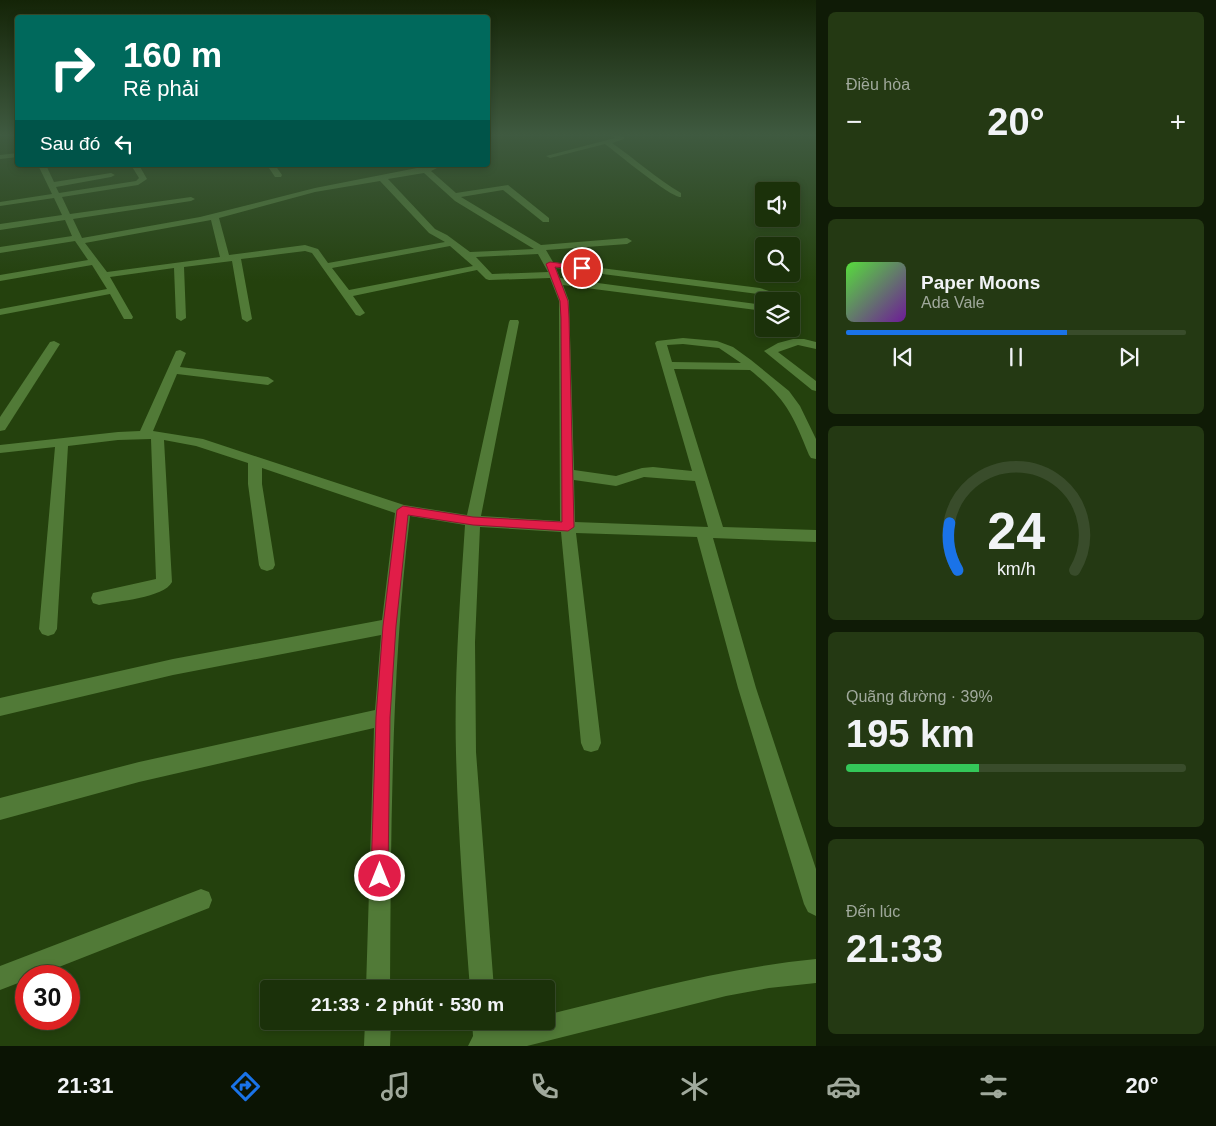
<!DOCTYPE html>
<html lang="vi">
<head>
<meta charset="utf-8">
<style>
  :root { --surface:#1b310a; --page:#243913; --text:#f1f3f6; --muted:#a0a99c; --line:#394c2b; --accent:#1a73e8 }
  body { margin:0; font-family:Helvetica,sans-serif; background:var(--page); color:var(--text); height:100vh; display:flex; flex-direction:column; font-size:19px; white-space:nowrap }
  * { box-sizing:border-box; margin:0 }
  p { font-size:16px; color:var(--muted) }
  .icon { flex:none; width:28px; height:28px; fill:none; stroke:currentColor; stroke-width:2; stroke-linecap:round; stroke-linejoin:round }
  .map { position:relative; flex:1; overflow:hidden }
  .panel { display:flex; flex-direction:column; gap:12px; padding:12px; background:#0f1b06; width:400px }
  .panel>* { flex:none }
  .hud { position:absolute; left:15px; top:15px; width:475px; height:152px; border-radius:5px; box-shadow:0 2px 8px #0003,0 0 0 1px var(--line); background:#00695c; color:#fff; overflow:hidden }
  .tools { position:absolute; left:755px; top:182px; display:grid; gap:10px }
  .tools a { display:grid; place-items:center; width:45px; height:45px; border-radius:5px; background:var(--surface); box-shadow:0 2px 8px #0003,0 0 0 1px var(--line); font-size:25px }
  .speed { position:absolute; left:15px; top:965px; display:flex; gap:10px; font-size:25px; font-weight:700; text-align:center }
  .speed>* { display:grid; place-content:center; width:65px; height:65px; border-radius:50%; background:var(--surface); box-shadow:0 2px 8px #0003,0 0 0 1px var(--line); line-height:1 }
  .speed .limit { border:8px solid #d22; background:#fff; color:#111 }
  .pin { position:absolute; display:grid; place-items:center; width:42px; height:42px; color:#fff; margin:-21px; border:2px solid #fff; border-radius:50%; box-shadow:0 1px 5px #0007 }
  .me { position:absolute; width:55px; margin:-28px; rotate:0deg; stroke-linejoin:round; filter:drop-shadow(0 0 4px #0008) }
  .turn { display:flex; align-items:center; gap:18px; height:105px; padding:0 25px; font-size:22px }
  .turn .icon { width:65px; height:65px; stroke-width:2.5 }
  .turn b { display:block; font-size:35px; line-height:42px }
  .then { display:flex; align-items:center; height:48px; padding:0 25px; background:#0003; gap:10px; font-size:19px }
  .big { font-size:38px; font-weight:800; line-height:1.1 }
  .panel .widget { flex:1; display:flex; flex-direction:column; justify-content:center; gap:8px; min-width:0; padding:0 18px; border-radius:8px; background:var(--page) }
  .panel .dial { align-items:center; gap:0 }
  .dial svg { height:130px; overflow:visible; fill:none; stroke:var(--line); stroke-width:7; stroke-linecap:round; text-anchor:middle }
  .dial text { fill:var(--text); stroke:none }
  .song { display:flex; align-items:center; gap:15px }
  .cover { width:60px; height:60px; border-radius:8px; background:linear-gradient(135deg,hsl(110 70% 55%),hsl(280 70% 35%)) }
  .played { height:5px; border-radius:2px; background:linear-gradient(90deg,var(--accent) 65%,var(--line) 65%) }
  .keys { display:flex; justify-content:space-around; direction:ltr }
  .heat { display:flex; justify-content:space-between; align-items:center; font-size:28px; direction:ltr }
  .charge { height:8px; border-radius:4px; background:linear-gradient(90deg,#34c759 39%,var(--line) 0) }
  .trip { position:absolute; left:260px; top:980px; width:295px; height:50px; border-radius:5px; background:var(--surface); box-shadow:0 2px 8px #0003,0 0 0 1px var(--line); font-weight:800; line-height:50px; text-align:center }
  .dock { display:flex; height:80px; justify-content:space-around; align-items:center; background:#0b1404; color:var(--muted) }
  .dock .icon { width:35px; height:35px }
  .dock .current { color:var(--accent) }
  .dock b { font-size:22px; color:var(--text) }
  main { display:flex; flex:1; min-height:0 }
  .map>svg:first-child { display:block }
  .lines { fill:none; stroke-linecap:round; stroke-linejoin:round }
  .minor { fill:#517a37; fill-rule:evenodd }
  .route { fill:#e11d48; stroke:#92132f }
</style>
</head>
<body>
<main>
<div class="map">
<svg width="816" height="1046" viewBox="0 0 816 1046">
  <rect width="100%" height="100%" fill="#24410d"/>
  <g class="lines">
    <g class="minor">
      <path d="M610,135l14,2v2l-12,4c23,16 45,36 69,50v4c-10,1 -64,-44 -76,-53l-55,14 -4,-2 69,-18z"/>
      <polygon points="18,153 18,157 0,159 0,155"/>
      <path d="M38,165h8l8,17 57,-9 4,2 -4,2 -55,10 3,6 77,-12 3,-3 -8,-13h8l8,14 -9,6 -76,12 8,17 121,-17 4,2 -4,2 -118,18 9,19 118,-21 115,-29 117,-23h11l-12,6 25,22 52,-8 41,33v4h-6l-40,-32 -42,7 80,48 86,-7 5,3 -5,3 -81,6 7,12 207,26 12,4 2,9h-10l-1,-5 -5,-2 -202,-26 4,10 204,27v6l-201,-26 6,16 5,169 42,6 26,-8 11,-1 39,4 -37,-128 2,-2 26,-3 34,3 16,6 18,13 38,31 11,15 16,33v20l-5,-1 -2,-3c-17,-42 -23,-56 -59,-85l-76,-1 49,158 93,3v12l-103,-4 43,150 60,181v47l-8,-4 -4,-8 -66,-216 -41,-151 -121,-4 25,210 -3,7 -7,2 -7,-2 -3,-7 -20,-211 -81,-5 -5,115 1,110 18,237h-24c-6,-79 -12,-157 -14,-236 -2,-76 4,-152 9,-228l-55,-9c-19,157 -19,315 -20,473h-24l8,-261 -235,54 -139,38v-22l139,-36 236,-52 6,-75 -208,40 -173,41v-18l173,-39 209,-39 13,-107 -133,-45v16l13,81 -2,4 -6,2 -6,-2 -2,-4 -11,-81v-21l-52,-17 -32,-6 8,142c-8,16 -55,19 -73,23l-6,-2 -2,-5 2,-5 63,-14 -5,-140 -33,1 -50,6 -11,183 -3,5 -6,2 -6,-2 -3,-5 16,-182 -55,6v-8l118,-13 22,-1 36,-80 4,-1 6,3 -6,14 88,10 6,4 -6,4 -91,-11 -24,57 50,8 201,66 63,10 42,-193 1,-2h8l1,2 -38,194 79,5 -1,-220 -9,-23 -61,2 -3,-1 -9,-9 -124,26 12,17 -5,3 -4,-1 -44,-62 -7,-2 -64,8 11,60 -5,3 -5,-3 -10,-58 -48,6 2,51 -5,3 -5,-3 -2,-50 -64,9 23,40 -1,2h-8l-14,-25 -110,21v-6l107,-20 -15,-24 -92,16v-6l88,-15 -13,-19 -75,12v-6l72,-11 -7,-16 -65,10v-6l62,-9 -8,-17 -54,8v-4l52,-8zM424,173l31,28 79,48 -64,3 -23,-17 -12,-6 -47,-50zM380,181l49,52 16,9 -117,21 -10,-14 -13,-4 -76,10 -10,-37 96,-26zM211,220l9,37 -113,15 -22,-29zM450,246l23,20 -124,24 -17,-22zM538,254l10,18 -56,2 -16,-17zM683,344l36,4 22,15 -69,-1 -5,-17zM644,477l51,4 13,46 -133,-5 -1,-42 42,6z"/>
      <polygon points="267,165 275,165 282,175 281,177 275,177"/>
      <polygon points="793,339 804,339 816,342 816,349 798,345 778,352 816,381 816,391 812,390 764,351 778,343"/>
      <polygon points="54,341 60,344 5,430 0,431 0,417 50,342"/>
      <polygon points="201,889 209,892 212,900 209,908 36,976 26,976 26,980 0,990 0,966"/>
      <path d="M816,959v24l-47,5 -43,8 -199,50h-59l5,-10 -1,-15h26v7l25,-7h23v-6c90,-22 178,-47 270,-56z"/>
      <polygon points="365,1021 391,1021 390,1046 364,1046"/>
    </g>
  </g>
  <linearGradient id="sky" x2="0" y2="1"><stop stop-color="#142407"/><stop offset="0.48" stop-color="#3f5a40"/><stop offset="1" stop-color="#3f5a40" stop-opacity="0"/></linearGradient>
  <rect width="816" height="281" fill="url(#sky)"/>
  <polygon class="route" points="550,262 582,266 585,268 582,270 555,267 568,301 569,318 574,527 568,531 473,525 408,515 396,626 390,717 388,876 386,882 380,885 374,882 371,876 376,717 383,626 397,510 403,506 473,517 562,522 561,318 560,301 546,264"/>
</svg>
<div class="tools">
<a><svg class="icon" aria-label="sound" viewBox="0 0 24 24"><path d="M4 9h4l5-4v14l-5-4H4zM17 9q2 3 0 6"/></svg></a>
<a><svg class="icon" aria-label="search" viewBox="0 0 24 24"><circle cx="10" cy="10" r="6"/><path d="M15 15l6 6"/></svg></a>
<a><svg class="icon" aria-label="layers" viewBox="0 0 24 24"><path d="M12 4l9 5-9 5-9-5zM3 14l9 5 9-5"/></svg></a>
</div>
<div class="speed"><div class="limit">30</div></div>
<div class="pin" style="left:582px;top:268px;background:#d93025"><svg class="icon" aria-label="arrive" viewBox="0 0 24 24"><path d="M6 21V4h12l-3 4 3 4H6"/></svg></div>
<svg class="me" style="left:380px;top:876px" viewBox="-20 -20 40 40"><circle r="17" fill="#e11d48" stroke="#fff" stroke-width="3"/><path d="M0-11L8 9 0 5-8 9z" fill="#fff"/></svg>
<div class="trip">21:33 · 2 phút · 530 m</div>
<div class="hud">
<div class="turn"><svg class="icon" aria-label="right" viewBox="0 0 24 24"><path d="M7 20v-9h11M14 6l5 5-5 5"/></svg><div><b>160 m</b>Rẽ phải</div></div>
<div class="then">Sau đó<svg class="icon" aria-label="left" viewBox="0 0 24 24"><path d="M17 20v-9H6M10 6l-5 5 5 5"/></svg></div>
</div>
</div>
<section class="panel">
<div class="widget"><p>Điều hòa</p>
<div class="heat"><a>−</a><b class="big">20°</b><a>+</a></div>
</div>
<div class="widget">
<div class="song"><i class="cover"></i><div><b>Paper Moons</b><p>Ada Vale</p></div></div>
<div class="played"></div>
<div class="keys"><svg class="icon" aria-label="previous" viewBox="0 0 24 24"><path d="M18 5L8 12l10 7zM5 5v14"/></svg><svg class="icon" aria-label="pause" viewBox="0 0 24 24"><path d="M8 5v14M16 5v14"/></svg><svg class="icon" aria-label="next" viewBox="0 0 24 24"><path d="M6 5l10 7-10 7zM19 5v14"/></svg></div>
</div>
<div class="widget dial"><svg viewBox="0 0 100 80">
<path d="M14 69A42 42 0 1 1 86 69"/>
<path d="M14 69A42 42 0 0 1 9 40" stroke="#1a73e8"/>
<text x="50" y="56" font-size="32" font-weight="700">24</text>
<text x="50" y="72" font-size="11">km/h</text>
</svg></div>
<div class="widget"><p>Quãng đường · 39%</p><b class="big">195 km</b><div class="charge"></div></div>
<div class="widget"><p>Đến lúc</p><b class="big">21:33</b></div>
</section>
</main>
<nav class="dock">
<b>21:31</b>
<svg class="icon current" aria-label="directions" viewBox="0 0 24 24"><path d="M12 3l9 9-9 9-9-9zM9 14v-3h6M13 9l2 2-2 2"/></svg>
<svg class="icon" aria-label="music" viewBox="0 0 24 24"><path d="M9 18V5l10-2v13"/><circle cx="6" cy="18" r="3"/><circle cx="16" cy="16" r="3"/></svg>
<svg class="icon" aria-label="phone" viewBox="0 0 24 24"><path d="M5 4h4l2 5-3 2q2 4 5 5l2-3 5 2v4C11 20 4 13 5 4z"/></svg>
<svg class="icon" aria-label="climate" viewBox="0 0 24 24"><path d="M12 3v18M4 7l16 10M4 17L20 7"/></svg>
<svg class="icon" aria-label="car" viewBox="0 0 24 24"><path d="M5 17H2v-5l4-1 3-4h7l3 4 3 1v5h-3M9 17h6M6 11h13"/><circle cx="7" cy="17" r="2"/><circle cx="17" cy="17" r="2"/></svg>
<svg class="icon" aria-label="filters" viewBox="0 0 24 24"><path d="M4 7h16M4 17h16"/><circle cx="9" cy="7" r="2"/><circle cx="15" cy="17" r="2"/></svg>
<b>20°</b>
</nav>
</body>
</html>
